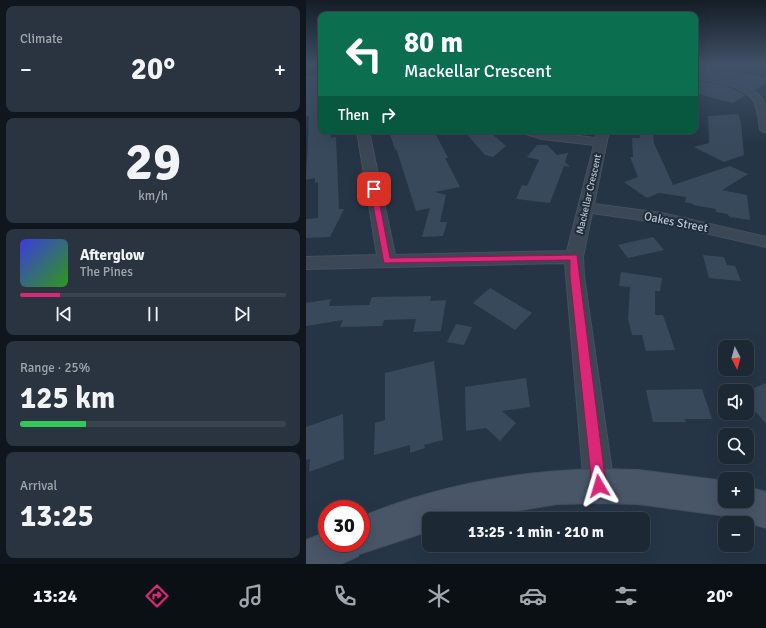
<!DOCTYPE html>
<html lang="en">
<head>
<meta charset="utf-8">
<style>
  :root { --surface:#1c2834; --page:#293440; --text:#f1f3f6; --muted:#a0a6ac; --line:#3a444f; --accent:#db2777 }
  body { margin:0; font-family:Signika,sans-serif; background:var(--page); color:var(--text); height:100vh; display:flex; flex-direction:column; font-size:15px; white-space:nowrap }
  * { box-sizing:border-box; margin:0 }
  p { font-size:13px; color:var(--muted) }
  .icon { flex:none; width:22px; height:22px; fill:none; stroke:currentColor; stroke-width:2; stroke-linecap:round; stroke-linejoin:round }
  .map { position:relative; flex:1; overflow:hidden }
  .panel { display:flex; flex-direction:column; gap:6px; padding:6px; background:#0f161d; width:306px }
  .panel>* { flex:none }
  .guide { position:absolute; left:12px; top:12px; width:380px; height:122px; border-radius:8px; box-shadow:0 4px 16px #0002,0 0 0 1px var(--line); background:#0b6e4f; color:#fff; overflow:hidden }
  .needle { width:26px; rotate:174deg }
  .tools { position:absolute; left:412px; top:340px; display:grid; gap:8px }
  .tools a { display:grid; place-items:center; width:36px; height:36px; border-radius:8px; background:var(--surface); box-shadow:0 4px 16px #0002,0 0 0 1px var(--line); font-size:20px }
  .speed { position:absolute; left:12px; top:500px; display:flex; gap:8px; font-size:20px; font-weight:700; text-align:center }
  .speed>* { display:grid; place-content:center; width:52px; height:52px; border-radius:50%; background:var(--surface); box-shadow:0 4px 16px #0002,0 0 0 1px var(--line); line-height:1 }
  .speed .limit { border:6px solid #d22; background:#fff; color:#111 }
  .pin { position:absolute; display:grid; place-items:center; width:34px; height:34px; color:#fff; margin:-17px; border-radius:8px; box-shadow:0 2px 6px #0006 }
  .me { position:absolute; width:44px; margin:-22px; rotate:353deg; stroke-linejoin:round; filter:drop-shadow(0 0 3px #0008) }
  .turn { display:flex; align-items:center; gap:14px; height:84px; padding:0 20px; font-size:18px }
  .turn .icon { width:52px; height:52px; stroke-width:2.5 }
  .turn b { display:block; font-size:28px; line-height:34px }
  .then { display:flex; align-items:center; height:38px; padding:0 20px; background:#0003; gap:8px; font-size:15px }
  .big { font-size:30px; font-weight:700; line-height:1.1 }
  .panel .tile { flex:1; display:flex; flex-direction:column; justify-content:center; gap:6px; min-width:0; padding:0 14px; border-radius:8px; background:var(--page) }
  .panel .dial { align-items:center; gap:0 }
  .dial b { font-size:52px; line-height:1 }
  .song { display:flex; align-items:center; gap:12px }
  .cover { width:48px; height:48px; border-radius:6px; background:linear-gradient(135deg,hsl(240 70% 55%),hsl(110 70% 35%)) }
  .played { height:4px; border-radius:2px; background:linear-gradient(90deg,var(--accent) 15%,var(--line) 15%) }
  .keys { display:flex; justify-content:space-around; direction:ltr }
  .heat { display:flex; justify-content:space-between; align-items:center; font-size:22px; direction:ltr }
  .charge { height:6px; border-radius:3px; background:linear-gradient(90deg,#34c759 25%,var(--line) 0) }
  .trip { position:absolute; left:116px; top:512px; width:228px; height:40px; border-radius:8px; background:var(--surface); box-shadow:0 4px 16px #0002,0 0 0 1px var(--line); font-weight:700; line-height:40px; text-align:center }
  .menu { display:flex; height:64px; justify-content:space-around; align-items:center; background:#0b1015; color:var(--muted) }
  .menu .icon { width:28px; height:28px }
  .menu .active { color:var(--accent) }
  .menu b { font-size:18px; color:var(--text) }
  main { display:flex; flex:1; min-height:0 }
  .map>svg:first-child { display:block }
  .building { fill:#38495c }
  .lines { fill:none; stroke-linecap:round; stroke-linejoin:round }
  .street-casing { stroke:#44505e; stroke-width:2 }
  .secondary-casing { stroke:#44505e; stroke-width:2 }
  .street { fill:#3b4755; fill-rule:evenodd }
  .secondary { fill:#495668; fill-rule:evenodd }
  .route { fill:#db2777; stroke:#8e194d }
  .labels { text-anchor:middle; stroke-width:4; stroke-linejoin:round; paint-order:stroke }
  .far-street-label { font-size:10px; fill:#b9c2ce; stroke:#1f2c3a }
  .street-label { font-size:12px; fill:#b9c2ce; stroke:#1f2c3a }
</style>
</head>
<body>
<main>
<section class="panel">
<div class="tile"><p>Climate</p>
<div class="heat"><a>−</a><b class="big">20°</b><a>+</a></div>
</div>
<div class="tile dial"><b>29</b><p>km/h</p></div>
<div class="tile">
<div class="song"><i class="cover"></i><div><b>Afterglow</b><p>The Pines</p></div></div>
<div class="played"></div>
<div class="keys"><svg class="icon" aria-label="previous" viewBox="0 0 24 24"><path d="M18 5L8 12l10 7zM5 5v14"/></svg><svg class="icon" aria-label="pause" viewBox="0 0 24 24"><path d="M8 5v14M16 5v14"/></svg><svg class="icon" aria-label="next" viewBox="0 0 24 24"><path d="M6 5l10 7-10 7zM19 5v14"/></svg></div>
</div>
<div class="tile"><p>Range · 25%</p><b class="big">125 km</b><div class="charge"></div></div>
<div class="tile"><p>Arrival</p><b class="big">13:25</b></div>
</section>
<div class="map">
<svg width="460" height="564" viewBox="0 0 460 564">
  <rect width="100%" height="100%" fill="#263546"/>
  <g class="building">
    <polygon points="389,65 404,65 410,74 419,69 460,78 460,83 449,90 441,85 420,77 389,73"/>
    <polygon points="15,73 15,131 25,131 25,138 30,137 33,209 38,209 24,237 0,238 0,219 12,218 12,182 9,183 9,178 0,180 3,116 0,116 0,77"/>
    <polygon points="389,80 420,86 440,95 427,103 389,93"/>
    <polygon points="432,114 435,122 438,155 418,162 388,147 403,143 402,116"/>
    <polygon points="83,131 128,131 142,158 139,158 154,187 129,192 140,195 134,222 141,222 137,236 116,237 124,208 110,211 92,154 90,149 89,150"/>
    <polygon points="158,131 183,131 200,146 187,157 179,155"/>
    <polygon points="334,131 347,131 348,143 367,185 424,166 442,174 416,190 441,195 444,220 424,217 421,214 410,212 410,209 387,205 387,204 379,202 380,197 353,193 341,198 318,182 332,177 324,157 327,157 326,138 334,138"/>
    <polygon points="240,144 251,155 262,153 259,162 264,167 258,166 244,203 210,199 216,185 221,186 233,160 221,157 231,145 239,145"/>
    <polygon points="347,237 358,250 322,258 312,245"/>
    <polygon points="397,255 418,257 421,265 429,266 435,281 403,278"/>
    <polygon points="315,272 356,278 354,291 349,291 349,315 357,315 369,350 340,351 336,335 326,335 322,319 324,287 313,286"/>
    <polygon points="184,288 226,313 209,330 167,303"/>
    <polygon points="125,296 124,301 140,300 135,331 107,332 110,319 78,320 76,326 34,327 37,320 0,326 0,303 25,299 23,306 63,305 66,297"/>
    <polygon points="150,324 166,327 158,345 141,342"/>
    <polygon points="128,361 137,440 118,445 119,448 104,453 104,445 68,455 69,423 79,420 79,373"/>
    <polygon points="220,378 224,407 196,411 210,423 194,441 180,428 160,431 159,387"/>
    <polygon points="460,383 460,424 450,412 441,416 441,391"/>
    <polygon points="396,389 406,419 379,419 380,422 347,422 340,390"/>
    <polygon points="37,414 38,459 3,472 4,459 0,460 0,427"/>
  </g>
  <g class="lines">
    <defs>
      <g id="street">
        <path d="M389,74c21,2 66,8 71,34 0,8 0,17 0,25l-6,-3c-1,-9 -2,-22 -7,-30 -10,-15 -42,-19 -58,-22z"/>
        <polygon points="51,131 63,131 89,255 261,251 288,145 236,139 217,133 215,131 232,131 290,138 291,131 303,131 288,204 356,213 460,237 460,247 356,223 286,213 277,257 278,276 308,486 303,496 293,501 283,496 278,486 259,263 0,269 0,257 71,255"/>
      </g>
      <path id="secondary" d="M293,469l39,1 87,11v20h22v-14l19,5v36l-39,-12 -89,-12 -39,-1 -42,1 -90,15h-38v12l-70,23 -1,2 -17,8h-35v-24l21,-8v11h34v-26c75,-31 157,-46 238,-48z"/>
    </defs>
    <use href="#street" class="street-casing"/>
    <use href="#secondary" class="secondary-casing"/>
    <use href="#street" class="street"/>
    <use href="#secondary" class="secondary"/>
  </g>
  <linearGradient id="sky" x2="0" y2="1"><stop stop-color="#151d26"/><stop offset="0.45" stop-color="#415168"/><stop offset="1" stop-color="#415168" stop-opacity="0"/></linearGradient>
  <rect width="460" height="144" fill="url(#sky)"/>
  <polygon class="route" points="68,187 71,189 84,258 271,255 300,486 298,491 293,493 288,491 286,486 264,276 264,260 78,263 64,189"/>
  <g class="labels">
    <g class="far-street-label">
      <text transform="translate(282 194) rotate(-77)" y="4">Mackellar Crescent</text>
    </g>
    <g class="street-label">
      <text transform="translate(370 222) rotate(11)" y="4">Oakes Street</text>
    </g>
  </g>
</svg>
<div class="tools">
<a><svg class="needle" viewBox="-14 -14 28 28"><path d="M0-13l5 13h-10z" fill="#e53935"/><path d="M0 13l5-13h-10z" fill="#a0a6ac"/></svg></a>
<a><svg class="icon" aria-label="sound" viewBox="0 0 24 24"><path d="M4 9h4l5-4v14l-5-4H4zM17 9q2 3 0 6"/></svg></a>
<a><svg class="icon" aria-label="search" viewBox="0 0 24 24"><circle cx="10" cy="10" r="6"/><path d="M15 15l6 6"/></svg></a>
<a>+</a>
<a>−</a>
</div>
<div class="speed"><div class="limit">30</div></div>
<div class="pin" style="left:68px;top:189px;background:#d93025"><svg class="icon" aria-label="arrive" viewBox="0 0 24 24"><path d="M6 21V4h12l-3 4 3 4H6"/></svg></div>
<svg class="me" style="left:293px;top:486px" viewBox="-20 -20 40 40"><path d="M0-17L14 15 0 8-14 15z" fill="#db2777" stroke="#fff" stroke-width="4"/></svg>
<div class="trip">13:25 · 1 min · 210 m</div>
<div class="guide">
<div class="turn"><svg class="icon" aria-label="left" viewBox="0 0 24 24"><path d="M17 20v-9H6M10 6l-5 5 5 5"/></svg><div><b>80 m</b>Mackellar Crescent</div></div>
<div class="then">Then<svg class="icon" aria-label="right" viewBox="0 0 24 24"><path d="M7 20v-9h11M14 6l5 5-5 5"/></svg></div>
</div>
</div>
</main>
<nav class="menu">
<b>13:24</b>
<svg class="icon active" aria-label="directions" viewBox="0 0 24 24"><path d="M12 3l9 9-9 9-9-9zM9 14v-3h6M13 9l2 2-2 2"/></svg>
<svg class="icon" aria-label="music" viewBox="0 0 24 24"><path d="M9 18V5l10-2v13"/><circle cx="6" cy="18" r="3"/><circle cx="16" cy="16" r="3"/></svg>
<svg class="icon" aria-label="phone" viewBox="0 0 24 24"><path d="M5 4h4l2 5-3 2q2 4 5 5l2-3 5 2v4C11 20 4 13 5 4z"/></svg>
<svg class="icon" aria-label="climate" viewBox="0 0 24 24"><path d="M12 3v18M4 7l16 10M4 17L20 7"/></svg>
<svg class="icon" aria-label="car" viewBox="0 0 24 24"><path d="M5 17H2v-5l4-1 3-4h7l3 4 3 1v5h-3M9 17h6M6 11h13"/><circle cx="7" cy="17" r="2"/><circle cx="17" cy="17" r="2"/></svg>
<svg class="icon" aria-label="filters" viewBox="0 0 24 24"><path d="M4 7h16M4 17h16"/><circle cx="9" cy="7" r="2"/><circle cx="15" cy="17" r="2"/></svg>
<b>20°</b>
</nav>
</body>
</html>
